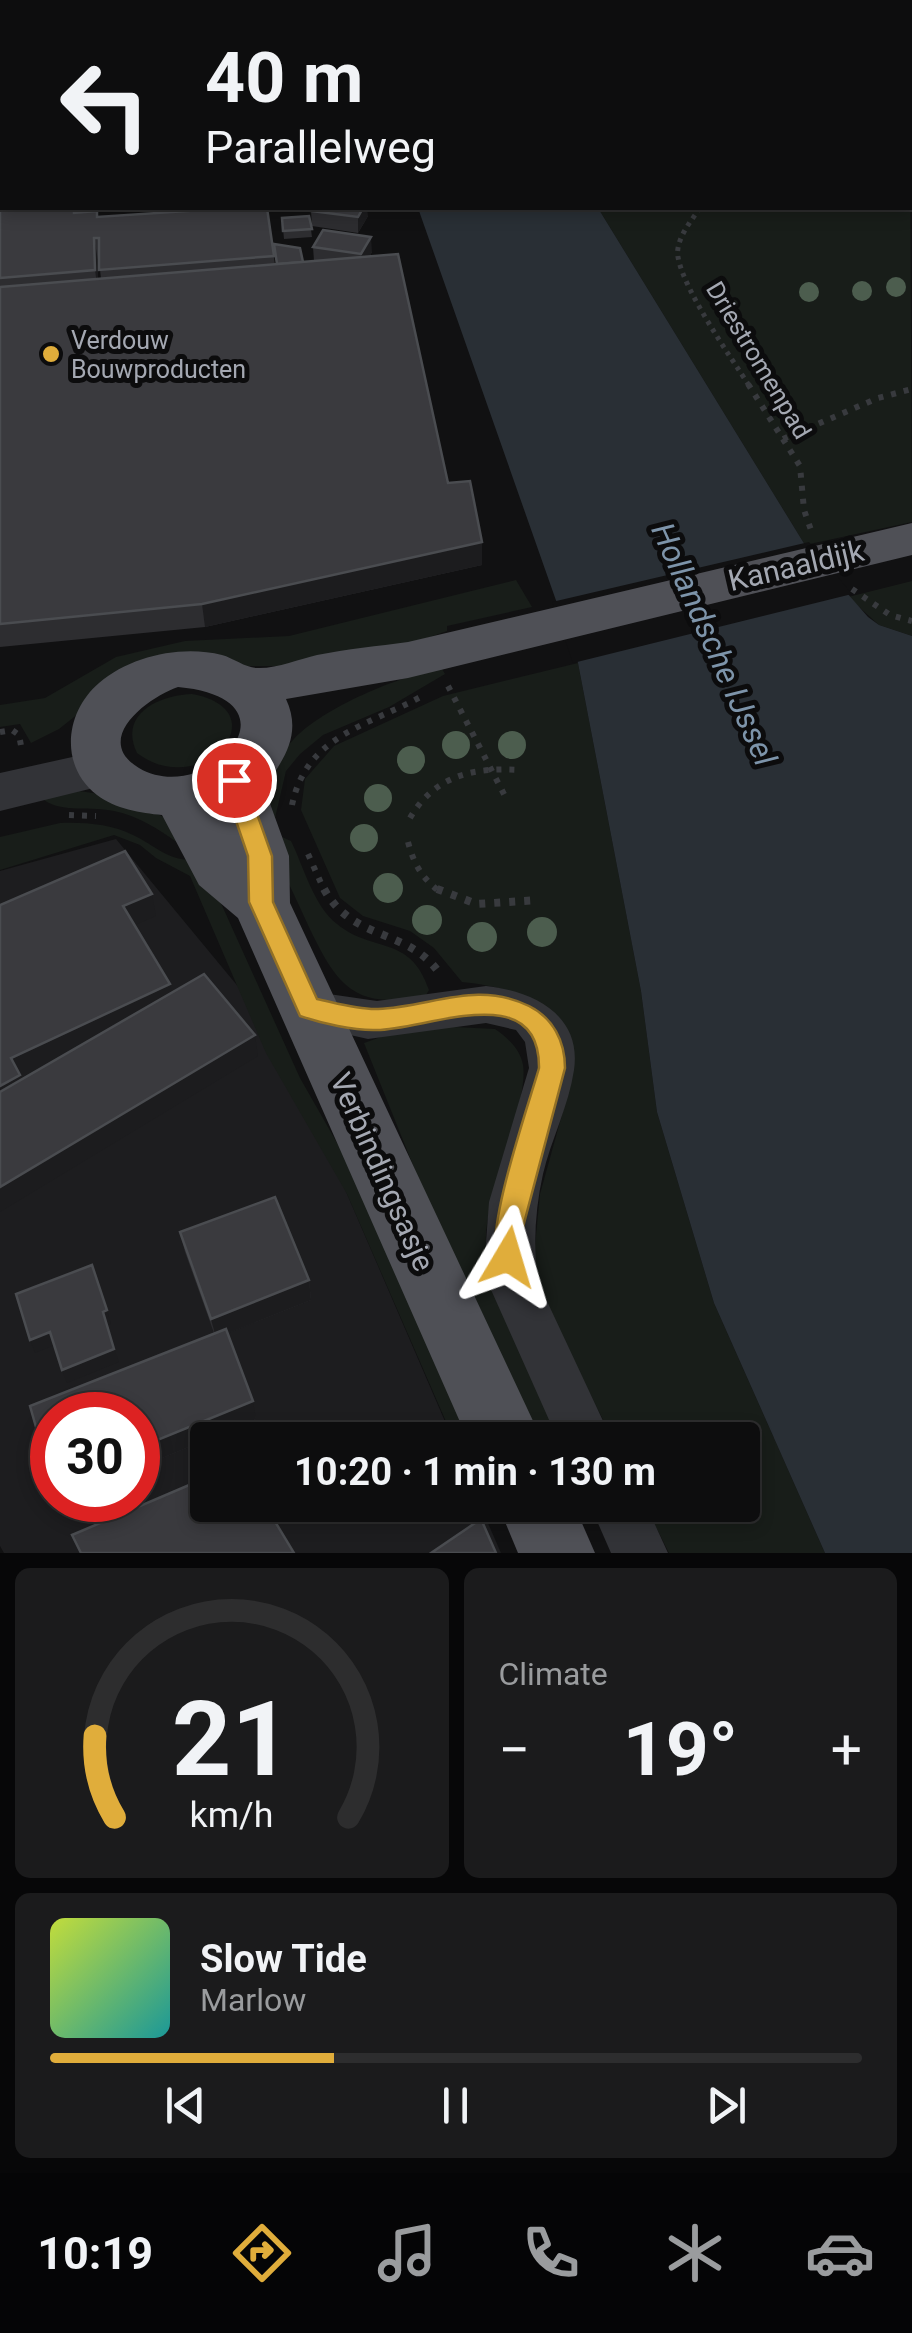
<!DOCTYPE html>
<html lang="en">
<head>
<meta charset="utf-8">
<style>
  :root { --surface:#0d0d0e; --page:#1b1b1c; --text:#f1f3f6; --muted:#9a9c9e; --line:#2d2d2e; --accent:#e0ad3b }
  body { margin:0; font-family:Roboto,sans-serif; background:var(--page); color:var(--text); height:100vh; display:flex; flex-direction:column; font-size:38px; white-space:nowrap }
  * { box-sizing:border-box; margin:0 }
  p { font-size:32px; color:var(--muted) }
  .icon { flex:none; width:55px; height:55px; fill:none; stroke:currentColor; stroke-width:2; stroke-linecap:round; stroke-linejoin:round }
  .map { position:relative; height:1553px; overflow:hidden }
  .side { display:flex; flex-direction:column; gap:15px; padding:15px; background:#070708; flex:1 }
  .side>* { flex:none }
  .hud { position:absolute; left:0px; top:0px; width:912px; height:210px; box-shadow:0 5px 15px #0003,0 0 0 2px var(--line); background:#0d0d0e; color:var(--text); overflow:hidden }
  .speed { position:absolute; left:30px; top:1392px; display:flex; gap:20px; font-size:50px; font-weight:700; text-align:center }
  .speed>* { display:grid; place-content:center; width:130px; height:130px; border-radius:50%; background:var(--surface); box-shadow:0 5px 15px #0003,0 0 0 2px var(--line); line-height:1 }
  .speed .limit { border:15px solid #d22; background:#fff; color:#111 }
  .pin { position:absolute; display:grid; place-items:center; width:85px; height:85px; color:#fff; margin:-42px; border:5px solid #fff; border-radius:50%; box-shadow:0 2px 10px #0007 }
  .me { position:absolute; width:110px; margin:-55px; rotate:7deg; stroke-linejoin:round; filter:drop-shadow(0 0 8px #0008) }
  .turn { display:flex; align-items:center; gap:35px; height:210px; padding:0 40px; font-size:45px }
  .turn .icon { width:130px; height:130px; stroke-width:2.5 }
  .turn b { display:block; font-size:70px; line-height:85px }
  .big { font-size:75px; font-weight:700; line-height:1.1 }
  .side .tile { flex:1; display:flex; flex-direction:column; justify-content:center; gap:15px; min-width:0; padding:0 35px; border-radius:15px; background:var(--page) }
  .side .dial { align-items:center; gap:0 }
  .dial svg { height:260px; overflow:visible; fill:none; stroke:var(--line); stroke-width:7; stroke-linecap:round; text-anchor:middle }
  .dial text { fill:var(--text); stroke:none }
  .song { display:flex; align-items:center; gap:30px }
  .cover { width:120px; height:120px; border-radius:15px; background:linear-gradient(135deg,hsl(70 70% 55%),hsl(180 70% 35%)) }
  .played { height:10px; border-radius:5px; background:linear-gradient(90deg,var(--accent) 35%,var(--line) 35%) }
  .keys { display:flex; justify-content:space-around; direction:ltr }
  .heat { display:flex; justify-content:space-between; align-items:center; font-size:55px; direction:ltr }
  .side .tiles { flex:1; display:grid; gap:15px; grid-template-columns:1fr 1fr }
  .tile:last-child { grid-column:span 2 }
  .trip { position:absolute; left:190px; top:1422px; width:570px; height:100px; border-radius:10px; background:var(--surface); box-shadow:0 5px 15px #0003,0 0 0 2px var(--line); font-weight:700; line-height:100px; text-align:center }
  .dock { display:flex; height:160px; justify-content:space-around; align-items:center; background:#050506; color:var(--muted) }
  .dock .icon { width:70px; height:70px }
  .dock .on { color:var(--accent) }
  .dock b { font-size:45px; color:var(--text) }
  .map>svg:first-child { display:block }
  .built { fill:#1d1d1f; fill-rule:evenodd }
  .green { fill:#181d19 }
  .water { fill:#292f35 }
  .pier { fill:#111112 }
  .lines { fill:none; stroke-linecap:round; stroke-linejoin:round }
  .path-far2 { stroke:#383a3e; stroke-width:5; stroke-dasharray:4 5; stroke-linecap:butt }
  .path-far1 { stroke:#383a3e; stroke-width:6; stroke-dasharray:5 8; stroke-linecap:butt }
  .path { stroke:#383a3e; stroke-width:8; stroke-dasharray:6 9; stroke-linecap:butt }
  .minor { fill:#323337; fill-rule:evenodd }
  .tertiary { fill:#323337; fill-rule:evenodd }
  .primary { fill:#4f5056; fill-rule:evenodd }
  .tree { fill:#4c5d4e }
  .wall { fill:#2d2d30; fill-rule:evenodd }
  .shaded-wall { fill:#1c1c1e }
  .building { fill:#3a3a3e; stroke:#4a4c50; stroke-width:2.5 }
  .route { fill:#e0ad3b; stroke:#927026; stroke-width:2.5 }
  .poi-dot { fill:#e0ad3b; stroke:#0c0c0d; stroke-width:4 }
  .labels { text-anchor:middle; stroke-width:10; stroke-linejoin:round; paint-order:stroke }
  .far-poi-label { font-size:25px; fill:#a4a8b2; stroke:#0c0c0d; text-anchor:start }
  .far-street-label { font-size:25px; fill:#a4a8b2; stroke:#0c0c0d }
  .street-label { font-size:30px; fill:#a4a8b2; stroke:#0c0c0d }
  .water-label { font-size:32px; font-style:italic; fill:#7d94aa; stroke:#0c0c0d }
</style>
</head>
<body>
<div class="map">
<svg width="912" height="1553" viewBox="0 0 912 1553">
  <rect width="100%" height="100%" fill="#111112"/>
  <path class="built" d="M116,839l163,197 174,404h-245v65h272l21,48h-497l-4,-7v-675zM52,1415h86v85h-86z"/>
  <g class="green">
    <polygon points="910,144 912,522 805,545 598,208 910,208"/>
    <polygon points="516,580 532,607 447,626 447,631 410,644 310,666 237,666 93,702 59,729 31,743 20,724 0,727 0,705 45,698 116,657 185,641 289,636"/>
    <polygon points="912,581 912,636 879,625 848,597"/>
    <path d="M578,663l63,328 16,121 57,191 111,250h-156l-24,-48h97v-65h-129l-72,-145 -7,-39 6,-62 28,-101 -13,-77c-30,-23 -56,-30 -93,-34l-28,-34 -24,-17 -47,-15 -23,-18 -39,-88 4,-31 29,-33 109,-50z"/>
    <path d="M442,669l3,5 -56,33 -66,28 -23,19 -14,17 -11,47 -11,-24c7,-21 14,-39 30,-55 29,-31 106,-64 148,-70z"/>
    <path d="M192,694c90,17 9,108 -55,59 -19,-39 22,-58 55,-59z"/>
    <path d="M79,791l21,3 56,19 9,5 13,25c-20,-14 -39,-27 -64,-32 -22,-5 -52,2 -70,-11l-1,-7z"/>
    <path d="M60,823c24,-1 51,1 73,12 25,12 38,29 68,24l99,219 61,107 115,255h-22l-107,-246 -81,-141 -76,-177 -34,-18 -16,-13 -26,-10 -114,35v-33z"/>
    <path d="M282,837l9,4c12,24 23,66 46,83 37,30 73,10 92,66l-3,5c-72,17 -90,-11 -118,-70 -12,-27 -25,-53 -37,-79z"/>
    <path d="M414,1025l81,4c13,9 25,20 28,36 6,38 -35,122 -37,171 -2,48 62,157 84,204h-32l-109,-235 -65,-162z"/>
  </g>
  <g class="water">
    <polygon points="328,0 912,0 912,128 910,2"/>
    <polygon points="418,208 598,208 805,545 868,617 879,625 912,636 912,1553 825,1553 714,1303 657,1112 641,991 578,663"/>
  </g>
  <polygon class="pier" points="809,542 852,594 573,663 552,602"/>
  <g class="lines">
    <path class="path-far2" d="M700,208c-9,13 -25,32 -22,49 6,34 52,99 72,130"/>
    <g class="path-far1">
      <polyline points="748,384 800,466 804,510 811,530"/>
      <polyline points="783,439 878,398 912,389"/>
      <polyline points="852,589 890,615 912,621"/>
      <polyline points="448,686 507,800"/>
      <polyline points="0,732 12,730 19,735 22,751"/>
      <path d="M292,805c15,-71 77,-79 132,-110"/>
      <polyline points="69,815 96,816"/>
      <path d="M410,818c25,-43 64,-51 111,-48"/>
      <path d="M408,842c6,22 13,35 32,50"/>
      <polyline points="308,854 325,892"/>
    </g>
    <g class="path">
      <path d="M324,889c29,53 85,39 116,85"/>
      <polyline points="437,889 477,904 538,900"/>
    </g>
    <g class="minor">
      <rect x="910" y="130" width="2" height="16"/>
      <path d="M486,986c46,5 96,28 88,84 -5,35 -23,70 -31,104 -8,36 -10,71 -5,108l74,158h-54l-70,-157 -3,-27 4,-54 40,-134 -4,-26 -9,-12 -30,-7 -118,16 -76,-17 -6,-13 6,-13 16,-5 69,10z"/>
      <polygon points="590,1505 646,1505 668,1553 611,1553"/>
    </g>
    <polygon class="tertiary" points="104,750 122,755 129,768 122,781 0,811 0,773"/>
    <g class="primary">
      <path d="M912,523v32l-504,123 -122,21c16,34 -1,60 -22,88l25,69 1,47 252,537h-74l-230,-522 -39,-33 -37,-70c-21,-2 -47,-6 -65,-20 -38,-29 -32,-83 2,-112 32,-27 82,-38 123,-28 11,3 24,13 35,13 19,1 42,-9 60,-13 30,-6 61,-9 91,-13zM178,687c130,12 28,121 -39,81 -48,-29 10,-71 39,-81z"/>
      <polygon points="498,1505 574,1505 595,1553 518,1553"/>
    </g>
  </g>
  <g class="tree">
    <circle cx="896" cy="287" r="10"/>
    <circle cx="862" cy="291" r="10"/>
    <circle cx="809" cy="292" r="10"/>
    <circle cx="456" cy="745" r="14"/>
    <circle cx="512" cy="745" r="14"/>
    <circle cx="411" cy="760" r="14"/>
    <circle cx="378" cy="798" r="14"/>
    <circle cx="364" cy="838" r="14"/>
    <circle cx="388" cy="888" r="15"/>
    <circle cx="427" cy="920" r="15"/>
    <circle cx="542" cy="932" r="15"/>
    <circle cx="482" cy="937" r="15"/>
  </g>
  <g class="wall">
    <rect x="0" y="63" width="2" height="76"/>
    <path d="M0,206l2,2h99l-26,2 1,3 22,4 169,-9 8,57 39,-4 -1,-14 59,5 -3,5 79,226 34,59v23l-277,62 -205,20zM98,260h1l2,19h-3z"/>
    <polygon points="311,211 368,216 358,233 312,226"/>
    <polygon points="309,216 312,237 284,239 282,218"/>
    <polygon points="180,1232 309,1280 311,1300 228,1333 256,1419 138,1468 138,1415 52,1415 52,1485 30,1406 214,1333 185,1252"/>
  </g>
  <g class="shaded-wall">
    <polygon points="363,208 367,208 368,216 358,233 358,217"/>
    <polygon points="371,237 372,252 361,270 361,254"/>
    <polygon points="94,238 98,260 98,292 95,270"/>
    <polygon points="482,542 482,565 205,627 202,604"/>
    <polygon points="152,894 156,916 128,928 123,906"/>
    <polygon points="170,984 175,1005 21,1078 27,1096 0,1111 0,1086 11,1058"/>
    <polygon points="255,1035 258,1056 0,1212 0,1187"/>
    <polygon points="309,1280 311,1300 216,1338 211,1319"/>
    <polygon points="107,1310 111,1324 107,1325 103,1312"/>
    <polygon points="50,1332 55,1345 35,1353 30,1340"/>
    <polygon points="114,1349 119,1362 67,1383 62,1370"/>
    <polygon points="253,1401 256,1419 138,1468 138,1448"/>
  </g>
  <g class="building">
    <polygon points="0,0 207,0 195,2 2,3"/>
    <rect x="0" y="63" width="2" height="54"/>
    <polygon points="0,206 2,206 2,208 74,208 74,213 97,211 97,217 233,208 267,208 274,256 99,270 99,238 94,238 95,270 0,278"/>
    <polygon points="312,208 363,208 358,217 311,211"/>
    <polygon points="309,216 312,229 283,231 282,218"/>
    <polygon points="323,230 371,237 361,254 313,247"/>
    <polygon points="274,244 300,248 303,262 277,264"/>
    <polygon points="398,254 448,483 470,481 482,542 202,604 0,624 0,287"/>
    <polygon points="125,851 152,894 123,906 170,984 11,1058 20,1075 0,1086 0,905"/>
    <polygon points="204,974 255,1035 0,1187 0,1092"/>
    <polygon points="275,1197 309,1280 211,1319 180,1232"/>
    <polygon points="92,1265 107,1310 103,1312 114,1349 62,1370 50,1332 30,1340 16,1294"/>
    <polygon points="226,1329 253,1401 138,1448 138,1415 52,1415 52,1483 30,1406"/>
    <polygon points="208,1477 208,1505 265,1505 294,1553 81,1553 72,1535"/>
    <polygon points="481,1519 496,1553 431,1553"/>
  </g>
  <path class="route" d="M234,771l11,9 27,76 1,46 44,97c19,4 42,11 61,10 53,-2 99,-29 151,-3 24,12 36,35 36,62l-42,159 -6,39 -9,4 -10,-4c-15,-32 30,-159 41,-198 1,-91 -113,-38 -162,-38 -23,1 -56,-7 -77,-14l-51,-114 -1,-46 -26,-76z"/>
  <circle class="poi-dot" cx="51" cy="354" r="10"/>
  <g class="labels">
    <g class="far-poi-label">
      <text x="71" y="349">Verdouw<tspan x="71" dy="29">Bouwproducten</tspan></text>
    </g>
    <g class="far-street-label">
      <text transform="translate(759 360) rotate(59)" y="9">Driestromenpad</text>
    </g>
    <g class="street-label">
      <text transform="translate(796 566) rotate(-13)" y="10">Kanaaldijk</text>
      <text transform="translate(382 1172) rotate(66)" y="10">Verbindingsasje</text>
    </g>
    <g class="water-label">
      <text transform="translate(714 644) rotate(66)" y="11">Hollandsche IJssel</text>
    </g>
  </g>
</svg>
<div class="speed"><div class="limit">30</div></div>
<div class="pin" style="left:234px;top:780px;background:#d93025"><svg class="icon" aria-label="arrive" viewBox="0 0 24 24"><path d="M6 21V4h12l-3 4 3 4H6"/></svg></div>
<svg class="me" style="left:508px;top:1257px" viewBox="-20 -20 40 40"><path d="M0-17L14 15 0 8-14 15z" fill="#e0ad3b" stroke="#fff" stroke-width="4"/></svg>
<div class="trip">10:20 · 1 min · 130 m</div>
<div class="hud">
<div class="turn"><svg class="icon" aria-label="left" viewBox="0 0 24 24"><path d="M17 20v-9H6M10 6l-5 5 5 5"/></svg><div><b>40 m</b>Parallelweg</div></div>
</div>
</div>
<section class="side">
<div class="tiles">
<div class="tile dial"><svg viewBox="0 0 100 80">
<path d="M14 69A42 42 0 1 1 86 69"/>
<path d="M14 69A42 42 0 0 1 8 44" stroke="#e0ad3b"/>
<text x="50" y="56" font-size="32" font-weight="700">21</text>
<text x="50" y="72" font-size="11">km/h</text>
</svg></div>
<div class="tile"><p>Climate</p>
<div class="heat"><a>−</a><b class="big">19°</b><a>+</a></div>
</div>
<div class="tile">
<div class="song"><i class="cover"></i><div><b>Slow Tide</b><p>Marlow</p></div></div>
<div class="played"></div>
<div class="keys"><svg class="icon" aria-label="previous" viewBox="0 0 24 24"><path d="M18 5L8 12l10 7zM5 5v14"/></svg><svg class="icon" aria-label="pause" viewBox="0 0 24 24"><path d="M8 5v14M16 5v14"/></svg><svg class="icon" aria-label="next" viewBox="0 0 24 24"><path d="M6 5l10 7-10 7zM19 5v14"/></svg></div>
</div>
</div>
</section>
<nav class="dock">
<b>10:19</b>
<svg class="icon on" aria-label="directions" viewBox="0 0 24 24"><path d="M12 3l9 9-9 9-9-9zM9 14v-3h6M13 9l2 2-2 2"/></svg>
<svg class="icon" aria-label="music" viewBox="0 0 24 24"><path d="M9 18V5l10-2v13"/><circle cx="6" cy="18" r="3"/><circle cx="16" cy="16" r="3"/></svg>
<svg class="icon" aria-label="phone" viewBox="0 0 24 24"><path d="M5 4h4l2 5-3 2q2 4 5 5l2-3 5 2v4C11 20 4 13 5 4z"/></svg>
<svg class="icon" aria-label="climate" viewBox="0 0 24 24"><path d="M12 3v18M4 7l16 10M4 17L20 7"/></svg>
<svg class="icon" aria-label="car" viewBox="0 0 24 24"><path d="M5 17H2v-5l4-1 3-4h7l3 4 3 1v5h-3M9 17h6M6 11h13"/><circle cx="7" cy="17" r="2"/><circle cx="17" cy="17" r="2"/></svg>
</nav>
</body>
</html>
